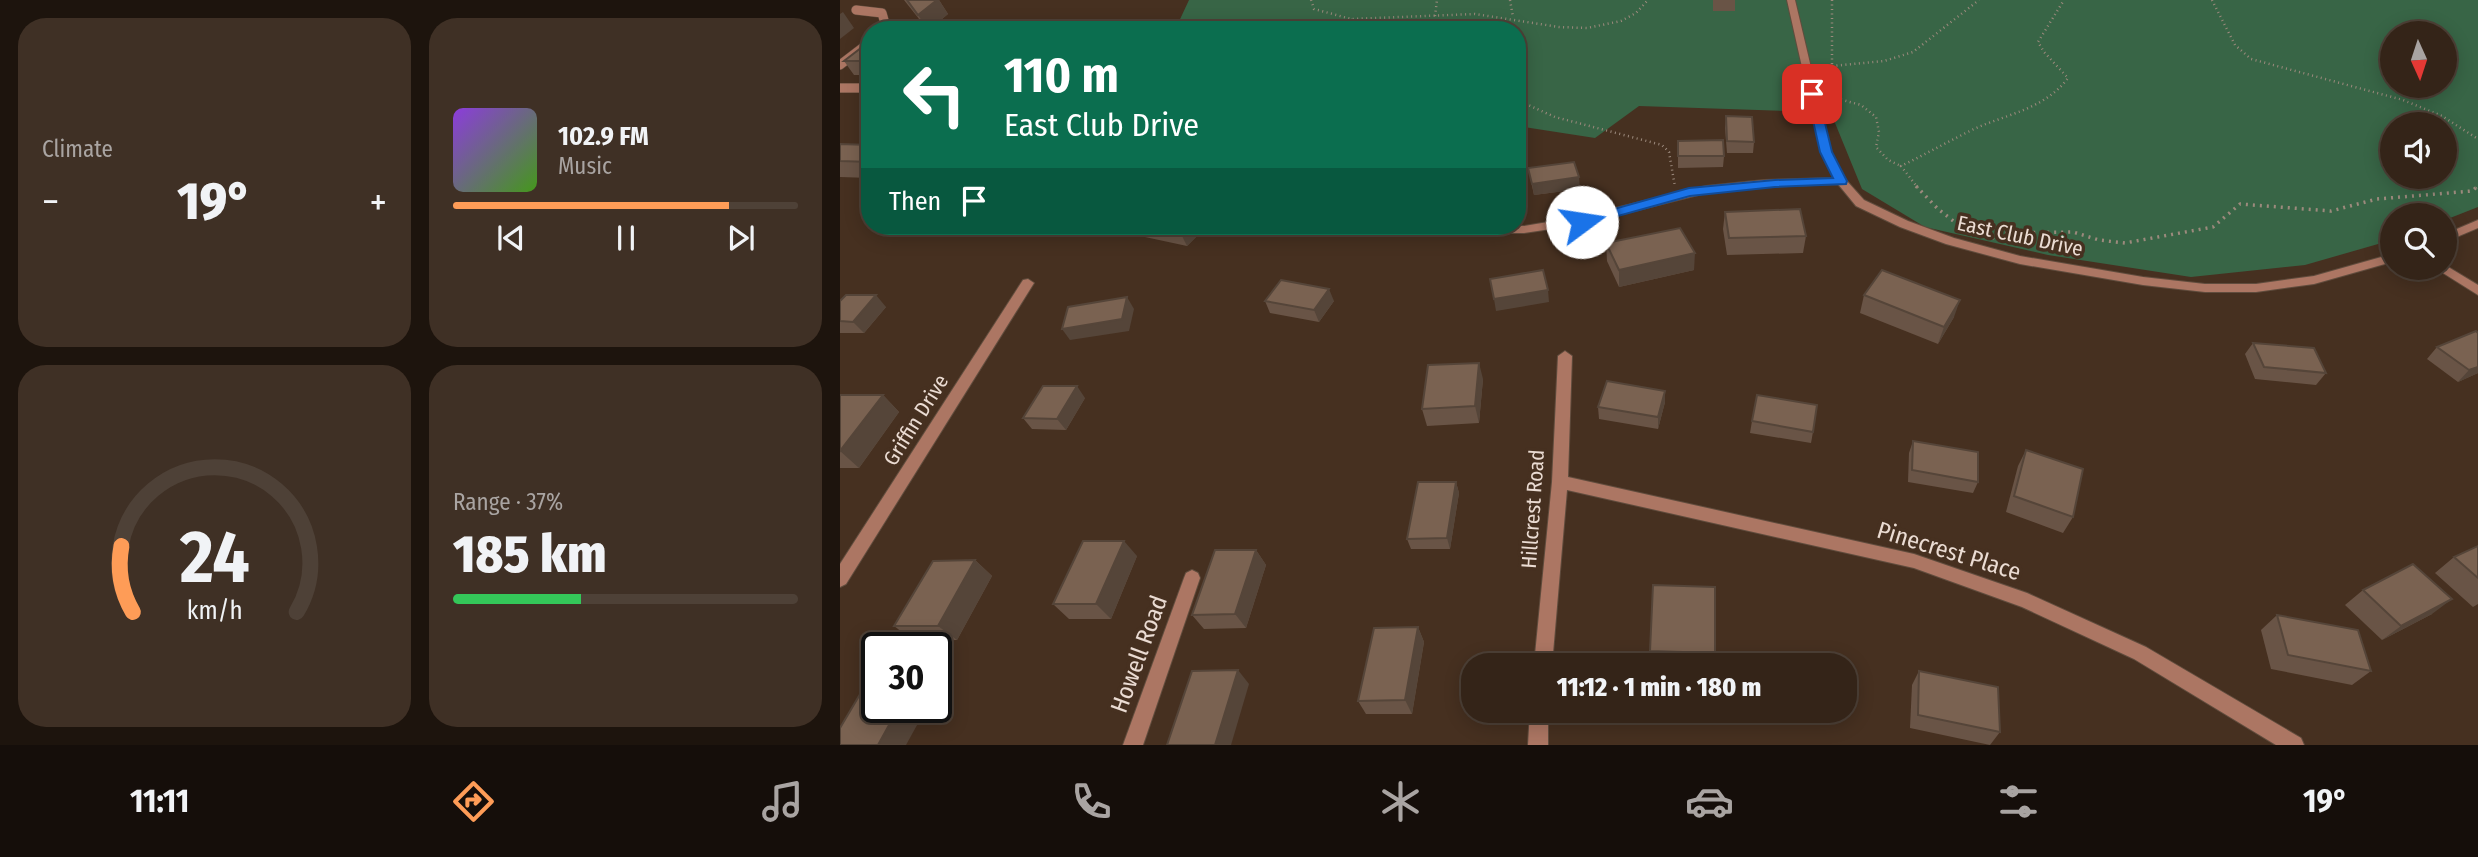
<!DOCTYPE html>
<html lang="en">
<head>
<meta charset="utf-8">
<style>
  :root { --surface:#342418; --page:#3f3025; --text:#f1f3f6; --muted:#a9a4a2; --line:#4e4137; --accent:#fe9c57 }
  body { margin:0; font-family:"Fira Sans Condensed",sans-serif; background:var(--page); color:var(--text); height:100vh; display:flex; flex-direction:column; font-size:26px; white-space:nowrap }
  * { box-sizing:border-box; margin:0 }
  p { font-size:23px; color:var(--muted) }
  .icon { flex:none; width:38px; height:38px; fill:none; stroke:currentColor; stroke-width:2; stroke-linecap:round; stroke-linejoin:round }
  .map { position:relative; flex:1; overflow:hidden }
  .details { display:flex; flex-direction:column; gap:18px; padding:18px; background:#1d140d; width:840px }
  .details>* { flex:none }
  .guide { position:absolute; left:21px; top:21px; width:665px; height:214px; border-radius:28px; box-shadow:0 4px 18px #0003,0 0 0 2px var(--line); background:#0b6e4f; color:#fff; overflow:hidden }
  .needle { width:46px; rotate:177deg }
  .controls { position:absolute; left:1540px; top:21px; display:grid; gap:14px }
  .controls a { display:grid; place-items:center; width:77px; height:77px; border-radius:50%; background:var(--surface); box-shadow:0 4px 18px #0003,0 0 0 2px var(--line); font-size:35px }
  .speed { position:absolute; left:21px; top:632px; display:flex; gap:14px; font-size:35px; font-weight:700; text-align:center }
  .speed>* { display:grid; place-content:center; width:91px; height:91px; border-radius:50%; background:var(--surface); box-shadow:0 4px 18px #0003,0 0 0 2px var(--line); line-height:1 }
  .speed .limit { border:4px solid #111; border-radius:10px; background:#fff; color:#111 }
  .pin { position:absolute; display:grid; place-items:center; width:60px; height:60px; color:#fff; margin:-30px; border-radius:14px; box-shadow:0 4px 10px #0006 }
  .me { position:absolute; width:77px; margin:-38px; rotate:76deg; stroke-linejoin:round; filter:drop-shadow(0 0 5px #0008) }
  .turn { display:flex; align-items:center; gap:24px; height:147px; padding:0 28px; font-size:32px }
  .turn .icon { width:91px; height:91px; stroke-width:2.5 }
  .turn b { display:block; font-size:49px; line-height:60px }
  .then { display:flex; align-items:center; height:66px; padding:0 28px; background:#0003; gap:14px; font-size:26px }
  .big { font-size:52px; font-weight:800; line-height:1.1 }
  .details .widget { flex:1; display:flex; flex-direction:column; justify-content:center; gap:10px; min-width:0; padding:0 24px; border-radius:28px; background:var(--page) }
  .details .dial { align-items:center; gap:0 }
  .dial svg { height:182px; overflow:visible; fill:none; stroke:var(--line); stroke-width:7; stroke-linecap:round; text-anchor:middle }
  .dial text { fill:var(--text); stroke:none }
  .song { display:flex; align-items:center; gap:21px }
  .cover { width:84px; height:84px; border-radius:10px; background:linear-gradient(135deg,hsl(270 70% 55%),hsl(100 70% 35%)) }
  .played { height:7px; border-radius:4px; background:linear-gradient(90deg,var(--accent) 80%,var(--line) 80%) }
  .keys { display:flex; justify-content:space-around; direction:ltr }
  .heat { display:flex; justify-content:space-between; align-items:center; font-size:38px; direction:ltr }
  .charge { height:10px; border-radius:5px; background:linear-gradient(90deg,#34c759 37%,var(--line) 0) }
  .details .tiles { flex:1; display:grid; gap:18px; grid-template-columns:repeat(2,1fr) }
  .trip { position:absolute; left:621px; top:653px; width:396px; height:70px; border-radius:28px; background:var(--surface); box-shadow:0 4px 18px #0003,0 0 0 2px var(--line); font-weight:800; line-height:70px; text-align:center }
  .tabs { display:flex; height:112px; justify-content:space-around; align-items:center; background:#150e0a; color:var(--muted) }
  .tabs .icon { width:49px; height:49px }
  .tabs .active { color:var(--accent) }
  .tabs b { font-size:32px; color:var(--text) }
  main { display:flex; flex:1; min-height:0 }
  .map>svg:first-child { display:block }
  .green { fill:#386546; fill-rule:evenodd }
  .lines { fill:none; stroke-linecap:round; stroke-linejoin:round }
  .service-casing { stroke:#604c3d; stroke-width:10 }
  .minor-casing { stroke:#604c3d; stroke-width:2 }
  .path-far1 { stroke:#9c8a7d; stroke-width:2.5; stroke-dasharray:1 3.5; stroke-linecap:butt }
  .path { stroke:#9c8a7d; stroke-width:3.5; stroke-dasharray:2 5; stroke-linecap:butt }
  .service { stroke:#ac7663; stroke-width:9 }
  .minor { fill:#ac7663; fill-rule:evenodd }
  .wall { fill:#695446 }
  .shaded-wall { fill:#554539 }
  .building { fill:#7a6251; stroke:#554539; stroke-width:2 }
  .route { fill:#1a73e8; stroke:#114b97; stroke-width:2 }
  .labels { text-anchor:middle; stroke-width:7; stroke-linejoin:round; paint-order:stroke }
  .street-label { font-size:21px; fill:#ebdcd3; stroke:#463020 }
  .near-street-label { font-size:24px; fill:#ebdcd3; stroke:#463020 }
</style>
</head>
<body>
<main>
<section class="details">
<div class="tiles">
<div class="widget"><p>Climate</p>
<div class="heat"><a>−</a><b class="big">19°</b><a>+</a></div>
</div>
<div class="widget">
<div class="song"><i class="cover"></i><div><b>102.9 FM</b><p>Music</p></div></div>
<div class="played"></div>
<div class="keys"><svg class="icon" aria-label="previous" viewBox="0 0 24 24"><path d="M18 5L8 12l10 7zM5 5v14"/></svg><svg class="icon" aria-label="pause" viewBox="0 0 24 24"><path d="M8 5v14M16 5v14"/></svg><svg class="icon" aria-label="next" viewBox="0 0 24 24"><path d="M6 5l10 7-10 7zM19 5v14"/></svg></div>
</div>
<div class="widget dial"><svg viewBox="0 0 100 80">
<path d="M14 69A42 42 0 1 1 86 69"/>
<path d="M14 69A42 42 0 0 1 9 40" stroke="#fe9c57"/>
<text x="50" y="56" font-size="32" font-weight="700">24</text>
<text x="50" y="72" font-size="11">km/h</text>
</svg></div>
<div class="widget"><p>Range · 37%</p><b class="big">185 km</b><div class="charge"></div></div>
</div>
</section>
<div class="map">
<svg width="1638" height="745" viewBox="0 0 1638 745">
  <rect width="100%" height="100%" fill="#463020"/>
  <path class="green" d="M349,0h1289v207l-33,13v-5h-53v25l-87,25 -114,12 -143,-22 -123,-28 -63,-38 -29,-71 -44,-7 -150,-5 -44,32 -78,-12v-96h-342zM1552,33h53v53h-53zM1552,124h53v53h-53z"/>
  <g class="lines">
    <defs>
      <g id="service">
        <polyline points="16,10 42,13 46,27 43,30"/>
        <polyline points="0,65 30,42"/>
        <polyline points="0,88 30,88"/>
      </g>
      <g id="minor">
        <polygon points="947,0 955,0 991,152 1006,180 1024,200 1068,221 1114,238 1180,256 1303,277 1365,284 1416,284 1474,276 1552,254 1552,262 1474,284 1416,292 1365,292 1303,285 1180,264 1106,244 1060,227 1016,206 998,184 924,187 866,193 738,225 684,233 600,233 572,229 570,226 684,226 738,217 866,186 924,180 994,178 981,152"/>
        <polygon points="1638,220 1638,228 1605,242 1605,234"/>
        <polygon points="1605,265 1638,285 1638,295 1595,268 1605,268"/>
        <polygon points="188,279 194,283 6,584 0,587 0,564 183,280"/>
        <polygon points="725,351 732,356 728,477 1074,554 1187,593 1306,647 1461,738 1464,745 1436,745 1294,659 1182,607 1074,568 727,490 712,665 694,665 712,482 718,356"/>
        <polygon points="352,570 358,573 360,578 303,745 283,745 344,578 346,573"/>
        <polygon points="690,710 708,710 708,745 688,745"/>
      </g>
    </defs>
    <use href="#service" class="service-casing"/>
    <use href="#minor" class="minor-casing"/>
    <g class="path-far1">
      <polyline points="471,0 474,9 511,19 635,14 719,27 747,28 781,21 796,13 808,0"/>
      <polyline points="670,0 673,17"/>
      <polyline points="992,0 992,66"/>
      <polyline points="1372,0 1395,45 1411,59 1563,100 1602,116 1638,139"/>
      <polyline points="595,16 597,0"/>
      <polyline points="511,19 516,30"/>
      <polyline points="986,83 992,66 1044,61 1073,52 1139,0"/>
      <polyline points="988,96 1021,105 1036,117 1039,132 1036,147 1048,160 1061,166"/>
      <polyline points="677,100 715,117 822,145 829,152 835,187"/>
      <path d="M1078,188l-17,-22c25,-12 48,-25 73,-37 33,-15 71,-20 94,-51l-24,-26 -6,-10 26,-42"/>
      <polyline points="1636,188 1638,186"/>
    </g>
    <g class="path">
      <polyline points="1076,186 1098,209 1125,230"/>
      <polyline points="1152,238 1167,233 1233,232 1259,240 1285,243 1373,227 1400,204 1491,211 1537,199 1632,191 1638,186"/>
    </g>
    <use href="#service" class="service"/>
    <use href="#minor" class="minor"/>
  </g>
  <g class="wall">
    <polygon points="64,0 99,0 108,14 90,29 87,29"/>
    <rect x="873" y="0" width="22" height="11"/>
    <polygon points="30,41 30,75 14,75 4,61"/>
    <polygon points="886,116 914,142 913,153 887,153 885,128"/>
    <polygon points="838,141 884,156 883,167 838,168"/>
    <polygon points="0,144 30,145 30,178 0,177"/>
    <polygon points="688,168 740,189 694,195"/>
    <polygon points="885,212 966,236 963,253 887,255 883,229"/>
    <polygon points="299,226 364,226 365,228 347,246 305,237"/>
    <polygon points="766,243 854,270 779,287 767,261"/>
    <polygon points="1024,295 1114,317 1098,344 1020,313"/>
    <polygon points="0,301 46,307 24,333 0,333"/>
    <polygon points="425,301 494,301 479,322 430,313"/>
    <polygon points="1638,333 1638,373 1618,382 1587,359 1597,347"/>
    <polygon points="1413,343 1486,373 1476,385 1415,379 1405,354"/>
    <polygon points="643,379 639,423 587,426 582,409"/>
    <polygon points="825,391 825,402 818,429 759,419 758,407"/>
    <polygon points="0,395 43,395 59,412 19,468 0,468"/>
    <polygon points="245,398 226,430 192,429 183,418"/>
    <polygon points="912,421 973,432 971,443 910,433"/>
    <polygon points="1073,441 1138,482 1133,493 1068,482 1069,453"/>
    <polygon points="1186,450 1233,517 1223,533 1166,512 1178,466"/>
    <polygon points="616,482 619,493 610,549 571,549 567,539"/>
    <polygon points="1638,546 1638,604 1633,607 1595,573 1614,557"/>
    <polygon points="416,550 426,565 406,628 364,629 352,615"/>
    <polygon points="297,556 271,619 229,619 213,604"/>
    <polygon points="135,560 152,576 117,640 74,641 54,626"/>
    <polygon points="1523,590 1592,614 1542,640 1505,605"/>
    <polygon points="1437,615 1531,671 1512,685 1431,669 1421,630"/>
    <polygon points="578,627 584,642 572,714 526,714 518,701"/>
    <polygon points="810,651 875,653 874,665 811,665"/>
    <polygon points="1079,671 1160,732 1150,745 1070,728 1072,685"/>
  </g>
  <g class="shaded-wall">
    <polygon points="97,0 99,0 108,14 89,30 88,30 78,15"/>
    <polygon points="3,12 14,28 0,39 0,14"/>
    <polygon points="226,21 230,30 217,30"/>
    <polygon points="739,177 740,189 694,195 692,184"/>
    <polygon points="350,226 364,226 365,228 347,246 341,234"/>
    <polygon points="855,253 854,270 779,287 779,270"/>
    <polygon points="489,289 494,301 479,322 474,310"/>
    <polygon points="708,290 709,302 656,311 654,299"/>
    <polygon points="36,295 46,307 24,333 13,322"/>
    <polygon points="287,297 294,309 289,331 230,340 222,329"/>
    <polygon points="1120,300 1114,317 1098,344 1104,327"/>
    <polygon points="639,363 643,379 639,423 635,406"/>
    <polygon points="1638,367 1638,373 1618,382 1629,370"/>
    <polygon points="237,386 245,398 226,430 217,419"/>
    <polygon points="825,391 825,402 818,429 818,417"/>
    <polygon points="43,395 59,412 19,468 0,451"/>
    <polygon points="616,482 619,493 610,549 607,538"/>
    <polygon points="284,541 297,556 271,619 256,604"/>
    <polygon points="416,550 426,565 406,628 395,614"/>
    <polygon points="135,560 152,576 117,640 98,626"/>
    <polygon points="1612,599 1592,614 1542,640 1561,626"/>
    <polygon points="578,627 584,642 572,714 565,700"/>
    <polygon points="398,670 409,684 391,745 375,745"/>
    <polygon points="96,679 100,682 96,689"/>
    <polygon points="59,707 87,707 66,745 38,745"/>
  </g>
  <g class="building">
    <polygon points="67,0 97,0 78,15"/>
    <polygon points="205,21 226,21 217,30 196,30"/>
    <polygon points="44,29 131,29 44,30"/>
    <polygon points="30,41 30,61 4,61"/>
    <polygon points="886,116 912,117 914,142 887,141"/>
    <polygon points="883,140 884,156 838,156 838,141"/>
    <polygon points="0,144 30,145 30,162 0,161"/>
    <polygon points="734,162 739,177 692,184 688,168"/>
    <polygon points="960,209 966,236 889,238 885,212"/>
    <polygon points="302,226 350,226 341,234"/>
    <polygon points="840,228 855,253 779,270 766,243"/>
    <polygon points="703,270 708,290 654,299 650,279"/>
    <polygon points="1042,270 1120,300 1104,327 1024,295"/>
    <polygon points="441,280 489,289 474,310 425,301"/>
    <polygon points="6,295 36,295 13,322 0,321 0,301"/>
    <polygon points="287,297 282,319 222,329 228,307"/>
    <polygon points="1636,331 1638,333 1638,367 1629,370 1597,347"/>
    <polygon points="1413,343 1474,348 1486,373 1424,367"/>
    <polygon points="639,363 635,406 582,409 588,365"/>
    <polygon points="767,381 825,391 818,417 758,407"/>
    <polygon points="203,386 237,386 217,419 183,418"/>
    <polygon points="0,395 43,395 0,451"/>
    <polygon points="917,395 977,405 973,432 912,421"/>
    <polygon points="1073,441 1138,452 1138,482 1072,470"/>
    <polygon points="1186,450 1243,469 1233,517 1174,496"/>
    <polygon points="578,482 616,482 607,538 567,539"/>
    <polygon points="243,541 284,541 256,604 213,604"/>
    <polygon points="1638,546 1638,578 1614,557"/>
    <polygon points="375,550 416,550 395,614 352,615"/>
    <polygon points="135,560 98,626 54,626 93,561"/>
    <polygon points="1573,564 1612,599 1561,626 1523,590"/>
    <polygon points="813,585 875,587 875,653 810,651"/>
    <polygon points="1437,615 1518,630 1531,671 1448,655"/>
    <polygon points="578,627 565,700 518,701 534,628"/>
    <polygon points="35,669 37,669 37,707 59,707 38,745 0,745 0,728"/>
    <polygon points="398,670 375,745 327,745 352,671"/>
    <polygon points="1079,671 1158,687 1160,732 1078,715"/>
  </g>
  <polygon class="route" points="972,90 978,94 992,152 1007,181 1006,184 935,187 850,196 742,226 736,222 738,219 849,188 935,180 993,178 980,152 967,94"/>
  <g class="labels">
    <g class="street-label">
      <text transform="translate(1180 236) rotate(12)" y="7">East Club Drive</text>
      <text transform="translate(76 420) rotate(-58)" y="7">Griffin Drive</text>
      <text transform="translate(693 509) rotate(-86)" y="7">Hillcrest Road</text>
    </g>
    <g class="near-street-label">
      <text transform="translate(1109 551) rotate(17)" y="8">Pinecrest Place</text>
      <text transform="translate(299 654) rotate(-70)" y="8">Howell Road</text>
    </g>
  </g>
</svg>
<div class="controls">
<a><svg class="needle" viewBox="-14 -14 28 28"><path d="M0-13l5 13h-10z" fill="#e53935"/><path d="M0 13l5-13h-10z" fill="#a9a4a2"/></svg></a>
<a><svg class="icon" aria-label="sound" viewBox="0 0 24 24"><path d="M4 9h4l5-4v14l-5-4H4zM17 9q2 3 0 6"/></svg></a>
<a><svg class="icon" aria-label="search" viewBox="0 0 24 24"><circle cx="10" cy="10" r="6"/><path d="M15 15l6 6"/></svg></a>
</div>
<div class="speed"><div class="limit">30</div></div>
<div class="pin" style="left:972px;top:94px;background:#d93025"><svg class="icon" aria-label="arrive" viewBox="0 0 24 24"><path d="M6 21V4h12l-3 4 3 4H6"/></svg></div>
<svg class="me" style="left:742px;top:222px" viewBox="-20 -20 40 40"><circle r="19" fill="#fff"/><path d="M0-13L10 11 0 6-10 11z" fill="#1a73e8"/></svg>
<div class="trip">11:12 · 1 min · 180 m</div>
<div class="guide">
<div class="turn"><svg class="icon" aria-label="left" viewBox="0 0 24 24"><path d="M17 20v-9H6M10 6l-5 5 5 5"/></svg><div><b>110 m</b>East Club Drive</div></div>
<div class="then">Then<svg class="icon" aria-label="arrive" viewBox="0 0 24 24"><path d="M6 21V4h12l-3 4 3 4H6"/></svg></div>
</div>
</div>
</main>
<nav class="tabs">
<b>11:11</b>
<svg class="icon active" aria-label="directions" viewBox="0 0 24 24"><path d="M12 3l9 9-9 9-9-9zM9 14v-3h6M13 9l2 2-2 2"/></svg>
<svg class="icon" aria-label="music" viewBox="0 0 24 24"><path d="M9 18V5l10-2v13"/><circle cx="6" cy="18" r="3"/><circle cx="16" cy="16" r="3"/></svg>
<svg class="icon" aria-label="phone" viewBox="0 0 24 24"><path d="M5 4h4l2 5-3 2q2 4 5 5l2-3 5 2v4C11 20 4 13 5 4z"/></svg>
<svg class="icon" aria-label="climate" viewBox="0 0 24 24"><path d="M12 3v18M4 7l16 10M4 17L20 7"/></svg>
<svg class="icon" aria-label="car" viewBox="0 0 24 24"><path d="M5 17H2v-5l4-1 3-4h7l3 4 3 1v5h-3M9 17h6M6 11h13"/><circle cx="7" cy="17" r="2"/><circle cx="17" cy="17" r="2"/></svg>
<svg class="icon" aria-label="filters" viewBox="0 0 24 24"><path d="M4 7h16M4 17h16"/><circle cx="9" cy="7" r="2"/><circle cx="15" cy="17" r="2"/></svg>
<b>19°</b>
</nav>
</body>
</html>
